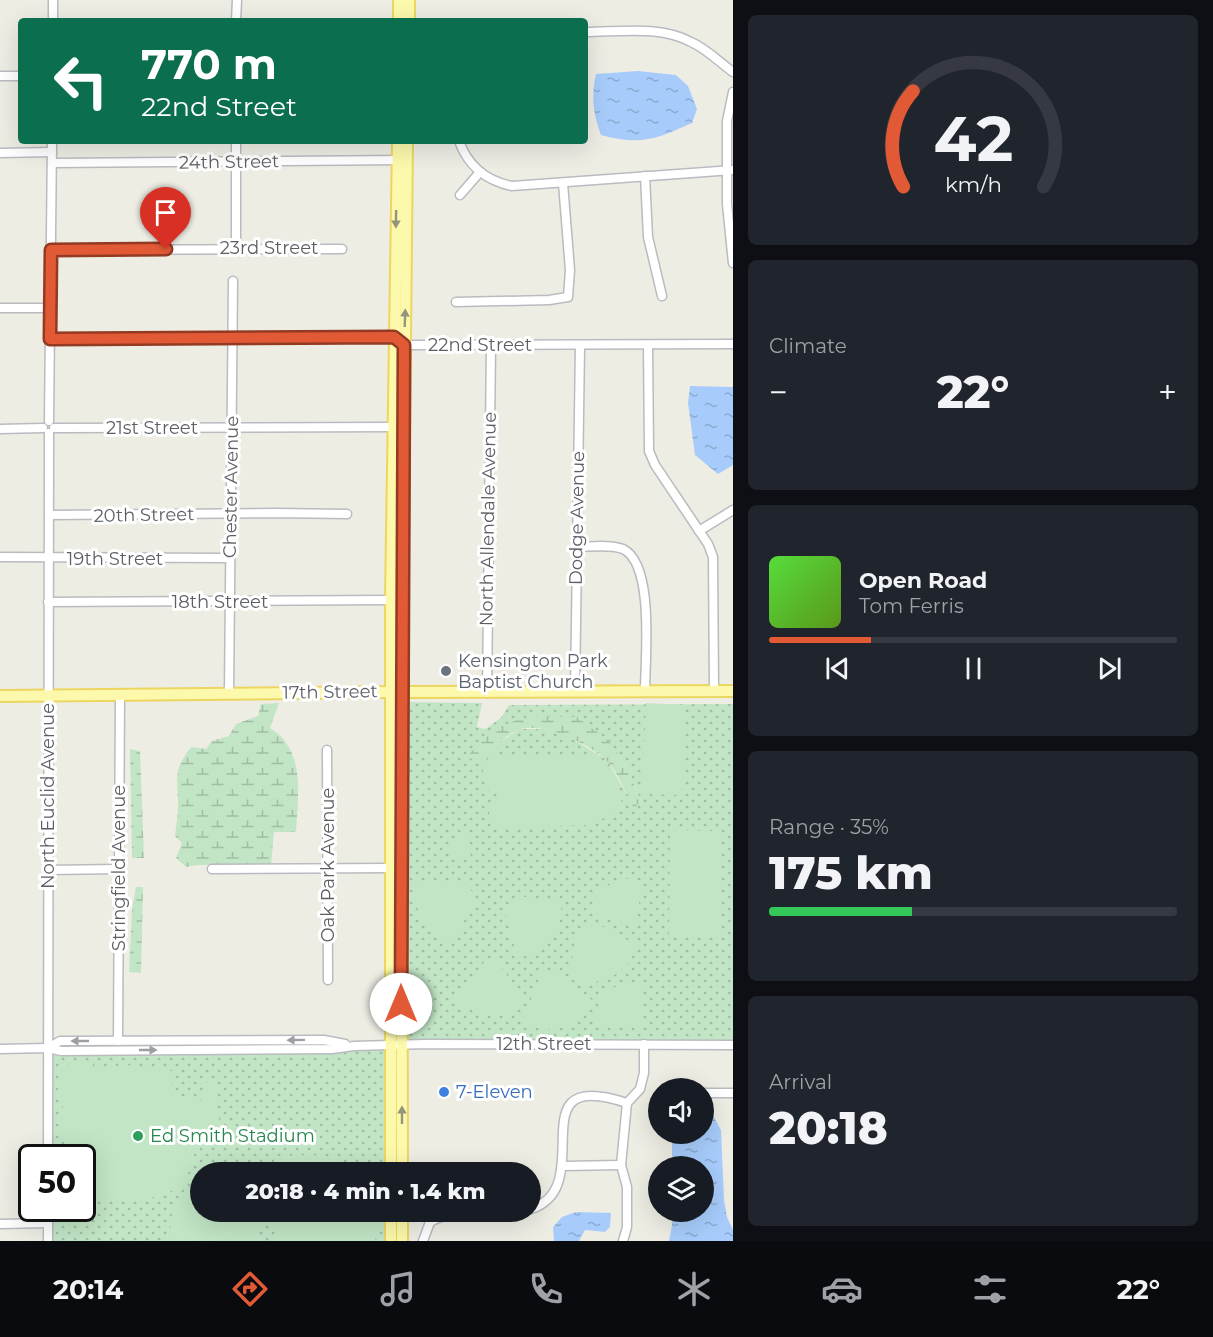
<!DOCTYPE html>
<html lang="en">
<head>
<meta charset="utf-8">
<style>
  :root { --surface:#171b24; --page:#20242c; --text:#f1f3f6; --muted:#9ea1a6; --line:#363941; --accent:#e25936 }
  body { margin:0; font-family:Montserrat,sans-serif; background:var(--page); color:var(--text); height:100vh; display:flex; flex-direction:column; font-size:22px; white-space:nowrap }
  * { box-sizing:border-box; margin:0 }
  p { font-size:20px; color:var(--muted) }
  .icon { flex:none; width:33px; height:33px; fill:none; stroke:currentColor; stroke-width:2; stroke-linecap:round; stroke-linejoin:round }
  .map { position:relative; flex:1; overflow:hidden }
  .drawer { display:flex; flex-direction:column; gap:15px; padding:15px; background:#0d0f14; width:480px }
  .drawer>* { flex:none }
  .guide { position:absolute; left:18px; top:18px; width:570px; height:126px; border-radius:6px; box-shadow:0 6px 24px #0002; background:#0b6e4f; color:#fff; overflow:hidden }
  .controls { position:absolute; left:648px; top:1078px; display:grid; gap:12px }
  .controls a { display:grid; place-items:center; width:66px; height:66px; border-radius:50%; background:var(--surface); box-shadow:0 6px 24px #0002; font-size:30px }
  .speed { position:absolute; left:18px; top:1144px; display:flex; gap:12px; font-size:30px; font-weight:700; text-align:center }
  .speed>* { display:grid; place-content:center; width:78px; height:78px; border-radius:50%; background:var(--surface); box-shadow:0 6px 24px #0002; line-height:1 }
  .speed .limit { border:3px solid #111; border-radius:9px; background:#fff; color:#111 }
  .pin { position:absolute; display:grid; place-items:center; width:51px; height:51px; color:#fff; margin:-62px -26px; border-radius:50% 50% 50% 0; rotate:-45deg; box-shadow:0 0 6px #0007 }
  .pin .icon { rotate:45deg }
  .me { position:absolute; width:66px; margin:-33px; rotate:0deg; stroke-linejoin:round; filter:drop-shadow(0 0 4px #0008) }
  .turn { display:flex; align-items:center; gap:21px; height:126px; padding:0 24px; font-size:27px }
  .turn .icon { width:78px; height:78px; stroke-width:2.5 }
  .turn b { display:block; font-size:42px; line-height:51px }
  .big { font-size:45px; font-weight:800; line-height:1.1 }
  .drawer .tile { flex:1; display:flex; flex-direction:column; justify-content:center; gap:9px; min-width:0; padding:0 21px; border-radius:9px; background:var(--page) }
  .drawer .dial { align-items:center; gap:0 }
  .dial svg { height:156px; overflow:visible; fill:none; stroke:var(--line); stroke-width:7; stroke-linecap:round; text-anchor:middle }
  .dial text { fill:var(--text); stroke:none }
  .song { display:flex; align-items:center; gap:18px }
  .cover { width:72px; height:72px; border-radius:9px; background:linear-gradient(135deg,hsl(110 70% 55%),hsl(90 70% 35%)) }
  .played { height:6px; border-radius:3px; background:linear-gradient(90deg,var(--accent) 25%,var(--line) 25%) }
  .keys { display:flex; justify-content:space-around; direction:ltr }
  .heat { display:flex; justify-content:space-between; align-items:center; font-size:33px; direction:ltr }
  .charge { height:9px; border-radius:4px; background:linear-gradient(90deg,#34c759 35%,var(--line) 0) }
  .trip { position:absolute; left:190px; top:1162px; width:351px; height:60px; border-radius:30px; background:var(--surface); box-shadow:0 6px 24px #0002; font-weight:800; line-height:60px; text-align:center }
  .tab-bar { display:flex; height:96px; justify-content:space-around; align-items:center; background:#090b0e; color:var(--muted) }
  .tab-bar .icon { width:42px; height:42px }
  .tab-bar .current { color:var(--accent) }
  .tab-bar b { font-size:27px; color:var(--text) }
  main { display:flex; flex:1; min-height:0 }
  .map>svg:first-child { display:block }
  .grass { fill:url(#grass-dots); fill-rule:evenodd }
  .wetland { fill:url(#wetland-marsh) }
  .pitch { fill:#c2e5c6 }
  .water { fill:url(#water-ripples) }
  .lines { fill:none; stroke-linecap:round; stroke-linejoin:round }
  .minor-casing { stroke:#b9bbc0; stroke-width:11 }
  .major-casing { stroke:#ecd660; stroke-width:14 }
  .minor { stroke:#fff; stroke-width:8 }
  .major { stroke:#fcf9ac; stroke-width:10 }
  .oneway { fill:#94957d }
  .oneway2 { fill:#9d9fa2 }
  .route-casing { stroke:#933a23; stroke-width:15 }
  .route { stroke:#e25936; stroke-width:10 }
  .worship-dot { fill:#6b7280; stroke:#fff; stroke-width:2 }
  .shop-dot { fill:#3f7fe0; stroke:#fff; stroke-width:2 }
  .leisure-dot { fill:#2e9e5b; stroke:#fff; stroke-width:2 }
  .labels { text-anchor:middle; stroke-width:6; stroke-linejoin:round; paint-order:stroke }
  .street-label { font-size:18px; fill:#5c5f64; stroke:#fff }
  .worship-label { font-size:18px; fill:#5b616d; stroke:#fff; text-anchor:start }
  .shop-label { font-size:18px; fill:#366cbe; stroke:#fff; text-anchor:start }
  .leisure-label { font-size:18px; fill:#27864d; stroke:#fff; text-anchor:start }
</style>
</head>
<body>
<main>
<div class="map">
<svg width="733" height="1241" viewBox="0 0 733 1241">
  <defs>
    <pattern id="grass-dots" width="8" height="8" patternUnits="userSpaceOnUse" patternTransform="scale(1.5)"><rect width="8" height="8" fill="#c2e5c6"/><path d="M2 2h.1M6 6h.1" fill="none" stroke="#a1bda4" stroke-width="1.8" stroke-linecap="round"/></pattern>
    <pattern id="wetland-marsh" width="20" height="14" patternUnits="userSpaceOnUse" patternTransform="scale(1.5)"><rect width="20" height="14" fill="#c2e5c6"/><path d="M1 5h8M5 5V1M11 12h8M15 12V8" fill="none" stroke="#a1bda4"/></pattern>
    <pattern id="water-ripples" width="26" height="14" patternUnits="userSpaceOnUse" patternTransform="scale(1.5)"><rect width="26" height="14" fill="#a7ccfb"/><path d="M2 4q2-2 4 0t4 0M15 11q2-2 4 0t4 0" fill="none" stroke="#8ba9cf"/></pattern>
  </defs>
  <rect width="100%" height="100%" fill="#eeede4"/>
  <g class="grass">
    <path d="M404,702l78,1 -5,24 8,2 16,-11 8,-13 224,-1v338l-328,-1zM532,716l93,48 16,37 -7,6 -27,-47 -41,-25 -22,-6h-25l-24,17z"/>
    <polygon points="388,1048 387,1173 201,1173 201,1212 387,1212 387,1241 52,1241 53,1209 82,1209 82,1158 52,1158 51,1052"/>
  </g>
  <g class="wetland">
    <path d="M279,703l-9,25c36,22 28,68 26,104h-22l-3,33h-73l-12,2 -10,-9 6,-15 -7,-7c1,-10 3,-20 3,-29 0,-29 -6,-35 13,-60l15,2 6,-8 17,-5 7,-12 22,-8 3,-12z"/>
    <path d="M532,716l45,1 32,24 16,23 16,37 -7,7c-7,-12 -18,-39 -28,-48 -16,-16 -66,-40 -88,-30 -15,6 -24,19 -32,32h-11l-7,-6c22,-26 32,-32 64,-40z"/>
    <polygon points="130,749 140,751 144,858 132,858"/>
    <polygon points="136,887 143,887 141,973 129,972 132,909"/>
  </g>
  <g class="pitch">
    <polygon points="646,703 685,705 682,795 642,794"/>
    <path d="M592,757c24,7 27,27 30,49l-29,19 -87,2 -9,-1 -7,-4 -1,-12 9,-9v-6c-14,-5 -15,-14 -15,-27l9,-10z"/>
    <polygon points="670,830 719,831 720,937 669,936"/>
    <polygon points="459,833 469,835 471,859 450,858 449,852"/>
    <path d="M631,878l10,11 -4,32 -5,3 -35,-7 -6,-12c9,-17 20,-24 40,-27z"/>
    <path d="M416,881l48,1 10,12v8l-21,41c-28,-9 -42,-34 -37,-62z"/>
    <path d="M518,896l43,5c3,30 -15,52 -44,57l-12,-48z"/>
    <path d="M586,926h16l35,19c-8,29 -38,44 -67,34l5,-42z"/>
    <path d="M496,961l30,39c-18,26 -49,17 -70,0l28,-38z"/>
    <path d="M553,969l39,31c-8,19 -30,33 -52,29 -6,-2 -12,-5 -18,-7l20,-50z"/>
    <path d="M634,983l9,2v42l-49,-1c3,-28 10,-41 40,-43z"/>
    <path d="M86,1061h7v6l40,-2 3,3 37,3 -2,23 23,4 2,3 8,-1v-18l12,1v31h3v16l-3,1 -1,14 -19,1c-8,57 -44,54 -92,52l-5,-2 -5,-22 -11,1 -1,-17h-18v-16l-3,-1 2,-43h-6l2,-25 11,-10h16z"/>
    <path d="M311,1155c17,1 35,5 48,18h-85v-17z"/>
    <path d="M201,1178v34h56v29h-87c1,-32 2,-44 31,-63z"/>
    <polygon points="274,1212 378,1212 378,1230 375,1241 275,1241"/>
  </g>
  <g class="water">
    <path d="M638,71l38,4 12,11 9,23 -5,14c-36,16 -51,23 -91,12 -8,-21 -10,-39 -5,-61z"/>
    <polygon points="690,386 733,387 733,465 718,474 695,455 688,403"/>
    <polygon points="704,1114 714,1117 721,1130 724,1200 727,1217 733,1230 733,1241 669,1241 672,1225 671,1212 704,1212 704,1167 672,1167 672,1134 704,1134"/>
    <polygon points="576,1212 611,1213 610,1227 605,1232 585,1230 579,1241 554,1241 553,1227 562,1217"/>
  </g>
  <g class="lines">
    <defs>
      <g id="minor">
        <polyline points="53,21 53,0"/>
        <polyline points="236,21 237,0"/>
        <path d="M585,32c34,0 75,-7 106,10 16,7 28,20 42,30"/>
        <polyline points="0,76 21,76"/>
        <polyline points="733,92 727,121 727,204 733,263"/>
        <path d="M459,141c9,25 28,40 53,45l221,-16"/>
        <polyline points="0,153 52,152"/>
        <polyline points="52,163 403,160"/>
        <polyline points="645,176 648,237 662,296"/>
        <polyline points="460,195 480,172"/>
        <polyline points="236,248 236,141"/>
        <polyline points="51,250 342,249"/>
        <polyline points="456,302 549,300 568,297 570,270 563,183"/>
        <polyline points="0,308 50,308"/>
        <polyline points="50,339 394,337 404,345 733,344"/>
        <polyline points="648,345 649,451 655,465 708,544 713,557 714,691"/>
        <polyline points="49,421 52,141"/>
        <polyline points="54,428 394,427"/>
        <polyline points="0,429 43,428"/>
        <polyline points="49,515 276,513 347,514"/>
        <polyline points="699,531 733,510"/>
        <path d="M576,547c14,0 34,-3 47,2 32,15 22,111 22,142"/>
        <polyline points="0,557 230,558"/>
        <polyline points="48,602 391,600"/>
        <polyline points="575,692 580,345"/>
        <polyline points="487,693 491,345"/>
        <polyline points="229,694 233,281"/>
        <polyline points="327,750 328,980"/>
        <polyline points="212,869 391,868"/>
        <polyline points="48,870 119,869"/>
        <polyline points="118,1041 120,695"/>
        <polyline points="48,1048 60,1041 324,1040 345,1044"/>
        <polyline points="0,1049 48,1048 61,1051 332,1049 354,1046 425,1044 733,1045"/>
        <polyline points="704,1093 733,1093"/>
        <polyline points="48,1158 49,433"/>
        <polyline points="563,1166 621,1165"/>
        <path d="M531,1209c70,-23 -17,-144 96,-106"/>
        <polyline points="0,1224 48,1223"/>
        <polyline points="48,1241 48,1209"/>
        <path d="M423,1241l7,-19c26,-15 62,-5 90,-10"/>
        <polyline points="623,1241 627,1227 627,1187 621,1165 627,1103 640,1089 644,1073 644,1044"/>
      </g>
      <g id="major">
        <polyline points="399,21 399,0"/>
        <polyline points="409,21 409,0"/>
        <polyline points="0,696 391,692 733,691"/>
        <polyline points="391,1173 391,600 398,141"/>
        <polyline points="402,1173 401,741 407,141"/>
        <polyline points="391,1241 391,1212"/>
        <polyline points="402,1241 402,1212"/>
      </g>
    </defs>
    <use href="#minor" class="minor-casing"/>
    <use href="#major" class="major-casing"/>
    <use href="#minor" class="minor"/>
    <use href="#major" class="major"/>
  </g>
  <defs><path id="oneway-solid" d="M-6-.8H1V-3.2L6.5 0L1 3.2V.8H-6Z" transform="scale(1.5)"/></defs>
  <g class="oneway">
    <use href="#oneway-solid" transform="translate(396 219) rotate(91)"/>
    <use href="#oneway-solid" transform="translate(405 318) rotate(-88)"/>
    <use href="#oneway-solid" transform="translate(402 1115) rotate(-90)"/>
  </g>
  <g class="oneway2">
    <use href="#oneway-solid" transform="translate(296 1040) rotate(179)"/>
    <use href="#oneway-solid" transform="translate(80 1041) rotate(180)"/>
    <use href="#oneway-solid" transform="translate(148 1050)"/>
  </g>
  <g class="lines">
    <defs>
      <polyline id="route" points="166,249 51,250 50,339 394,337 404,345 401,1004"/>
    </defs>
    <use href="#route" class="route-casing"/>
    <use href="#route" class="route"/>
  </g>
  <circle class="worship-dot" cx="446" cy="671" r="6"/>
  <circle class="shop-dot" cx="444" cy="1092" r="6"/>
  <circle class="leisure-dot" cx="138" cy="1136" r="6"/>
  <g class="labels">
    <g class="street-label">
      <text transform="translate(229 162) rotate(-1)" y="6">24th Street</text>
      <text x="269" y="254">23rd Street</text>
      <text x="480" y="351">22nd Street</text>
      <text x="152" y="434">21st Street</text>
      <text transform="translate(231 487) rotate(-89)" y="6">Chester Avenue</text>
      <text transform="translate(144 515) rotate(-1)" y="6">20th Street</text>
      <text transform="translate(577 518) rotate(-89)" y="6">Dodge Avenue</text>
      <text transform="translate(488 519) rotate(-89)" y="6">North Allendale Avenue</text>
      <text x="115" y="565">19th Street</text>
      <text x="220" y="608">18th Street</text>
      <text transform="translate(330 692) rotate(-1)" y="6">17th Street</text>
      <text transform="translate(48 796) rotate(-90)" y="6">North Euclid Avenue</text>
      <text transform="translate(328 865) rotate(-90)" y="6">Oak Park Avenue</text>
      <text transform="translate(119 868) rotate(-90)" y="6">Stringfield Avenue</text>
      <text x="544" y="1050">12th Street</text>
    </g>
    <g class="worship-label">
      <text x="458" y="667">Kensington Park<tspan x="458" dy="21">Baptist Church</tspan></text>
    </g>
    <g class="shop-label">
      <text x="456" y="1098">7-Eleven</text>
    </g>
    <g class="leisure-label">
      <text x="150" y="1142">Ed Smith Stadium</text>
    </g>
  </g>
</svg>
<div class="controls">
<a><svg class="icon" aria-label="sound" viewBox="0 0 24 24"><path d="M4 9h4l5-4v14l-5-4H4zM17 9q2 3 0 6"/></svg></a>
<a><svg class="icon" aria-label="layers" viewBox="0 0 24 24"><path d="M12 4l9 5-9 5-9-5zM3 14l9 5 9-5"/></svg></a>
</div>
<div class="speed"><div class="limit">50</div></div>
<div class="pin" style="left:166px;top:249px;background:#d93025"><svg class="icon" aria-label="arrive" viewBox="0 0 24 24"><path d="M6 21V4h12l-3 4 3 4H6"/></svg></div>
<svg class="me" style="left:401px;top:1004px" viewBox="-20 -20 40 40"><circle r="19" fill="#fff"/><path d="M0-13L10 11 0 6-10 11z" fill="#e25936"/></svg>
<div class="trip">20:18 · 4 min · 1.4 km</div>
<div class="guide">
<div class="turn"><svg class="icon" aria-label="left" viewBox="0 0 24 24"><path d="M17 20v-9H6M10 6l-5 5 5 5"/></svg><div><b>770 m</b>22nd Street</div></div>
</div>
</div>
<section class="drawer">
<div class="tile dial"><svg viewBox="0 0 100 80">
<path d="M14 69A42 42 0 1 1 86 69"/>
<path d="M14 69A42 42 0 0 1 19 20" stroke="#e25936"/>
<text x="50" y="56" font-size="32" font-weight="700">42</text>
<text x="50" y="72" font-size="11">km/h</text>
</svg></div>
<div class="tile"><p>Climate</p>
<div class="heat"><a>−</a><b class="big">22°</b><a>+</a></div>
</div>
<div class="tile">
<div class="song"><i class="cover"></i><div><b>Open Road</b><p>Tom Ferris</p></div></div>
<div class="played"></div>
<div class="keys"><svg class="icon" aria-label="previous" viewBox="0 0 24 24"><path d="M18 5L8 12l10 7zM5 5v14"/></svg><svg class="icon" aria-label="pause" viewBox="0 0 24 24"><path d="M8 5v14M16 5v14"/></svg><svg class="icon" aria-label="next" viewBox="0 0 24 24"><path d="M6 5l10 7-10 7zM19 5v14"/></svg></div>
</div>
<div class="tile"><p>Range · 35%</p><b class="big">175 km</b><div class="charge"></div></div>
<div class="tile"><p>Arrival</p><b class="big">20:18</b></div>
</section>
</main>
<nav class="tab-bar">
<b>20:14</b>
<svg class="icon current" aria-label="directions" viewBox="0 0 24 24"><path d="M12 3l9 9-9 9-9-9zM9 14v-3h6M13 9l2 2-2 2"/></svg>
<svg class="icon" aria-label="music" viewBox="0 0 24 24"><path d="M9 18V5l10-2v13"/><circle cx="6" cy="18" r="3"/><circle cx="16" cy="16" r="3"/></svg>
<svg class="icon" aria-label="phone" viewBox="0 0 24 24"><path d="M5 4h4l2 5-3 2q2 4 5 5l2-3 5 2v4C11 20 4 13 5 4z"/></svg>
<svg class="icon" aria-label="climate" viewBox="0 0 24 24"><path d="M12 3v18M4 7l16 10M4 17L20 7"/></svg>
<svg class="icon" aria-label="car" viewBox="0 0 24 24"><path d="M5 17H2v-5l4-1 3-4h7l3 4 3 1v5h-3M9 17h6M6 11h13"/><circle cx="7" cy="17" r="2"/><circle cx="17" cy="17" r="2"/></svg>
<svg class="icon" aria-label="filters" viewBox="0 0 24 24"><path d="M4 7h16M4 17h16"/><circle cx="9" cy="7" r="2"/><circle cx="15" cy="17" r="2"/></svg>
<b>22°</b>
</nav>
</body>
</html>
